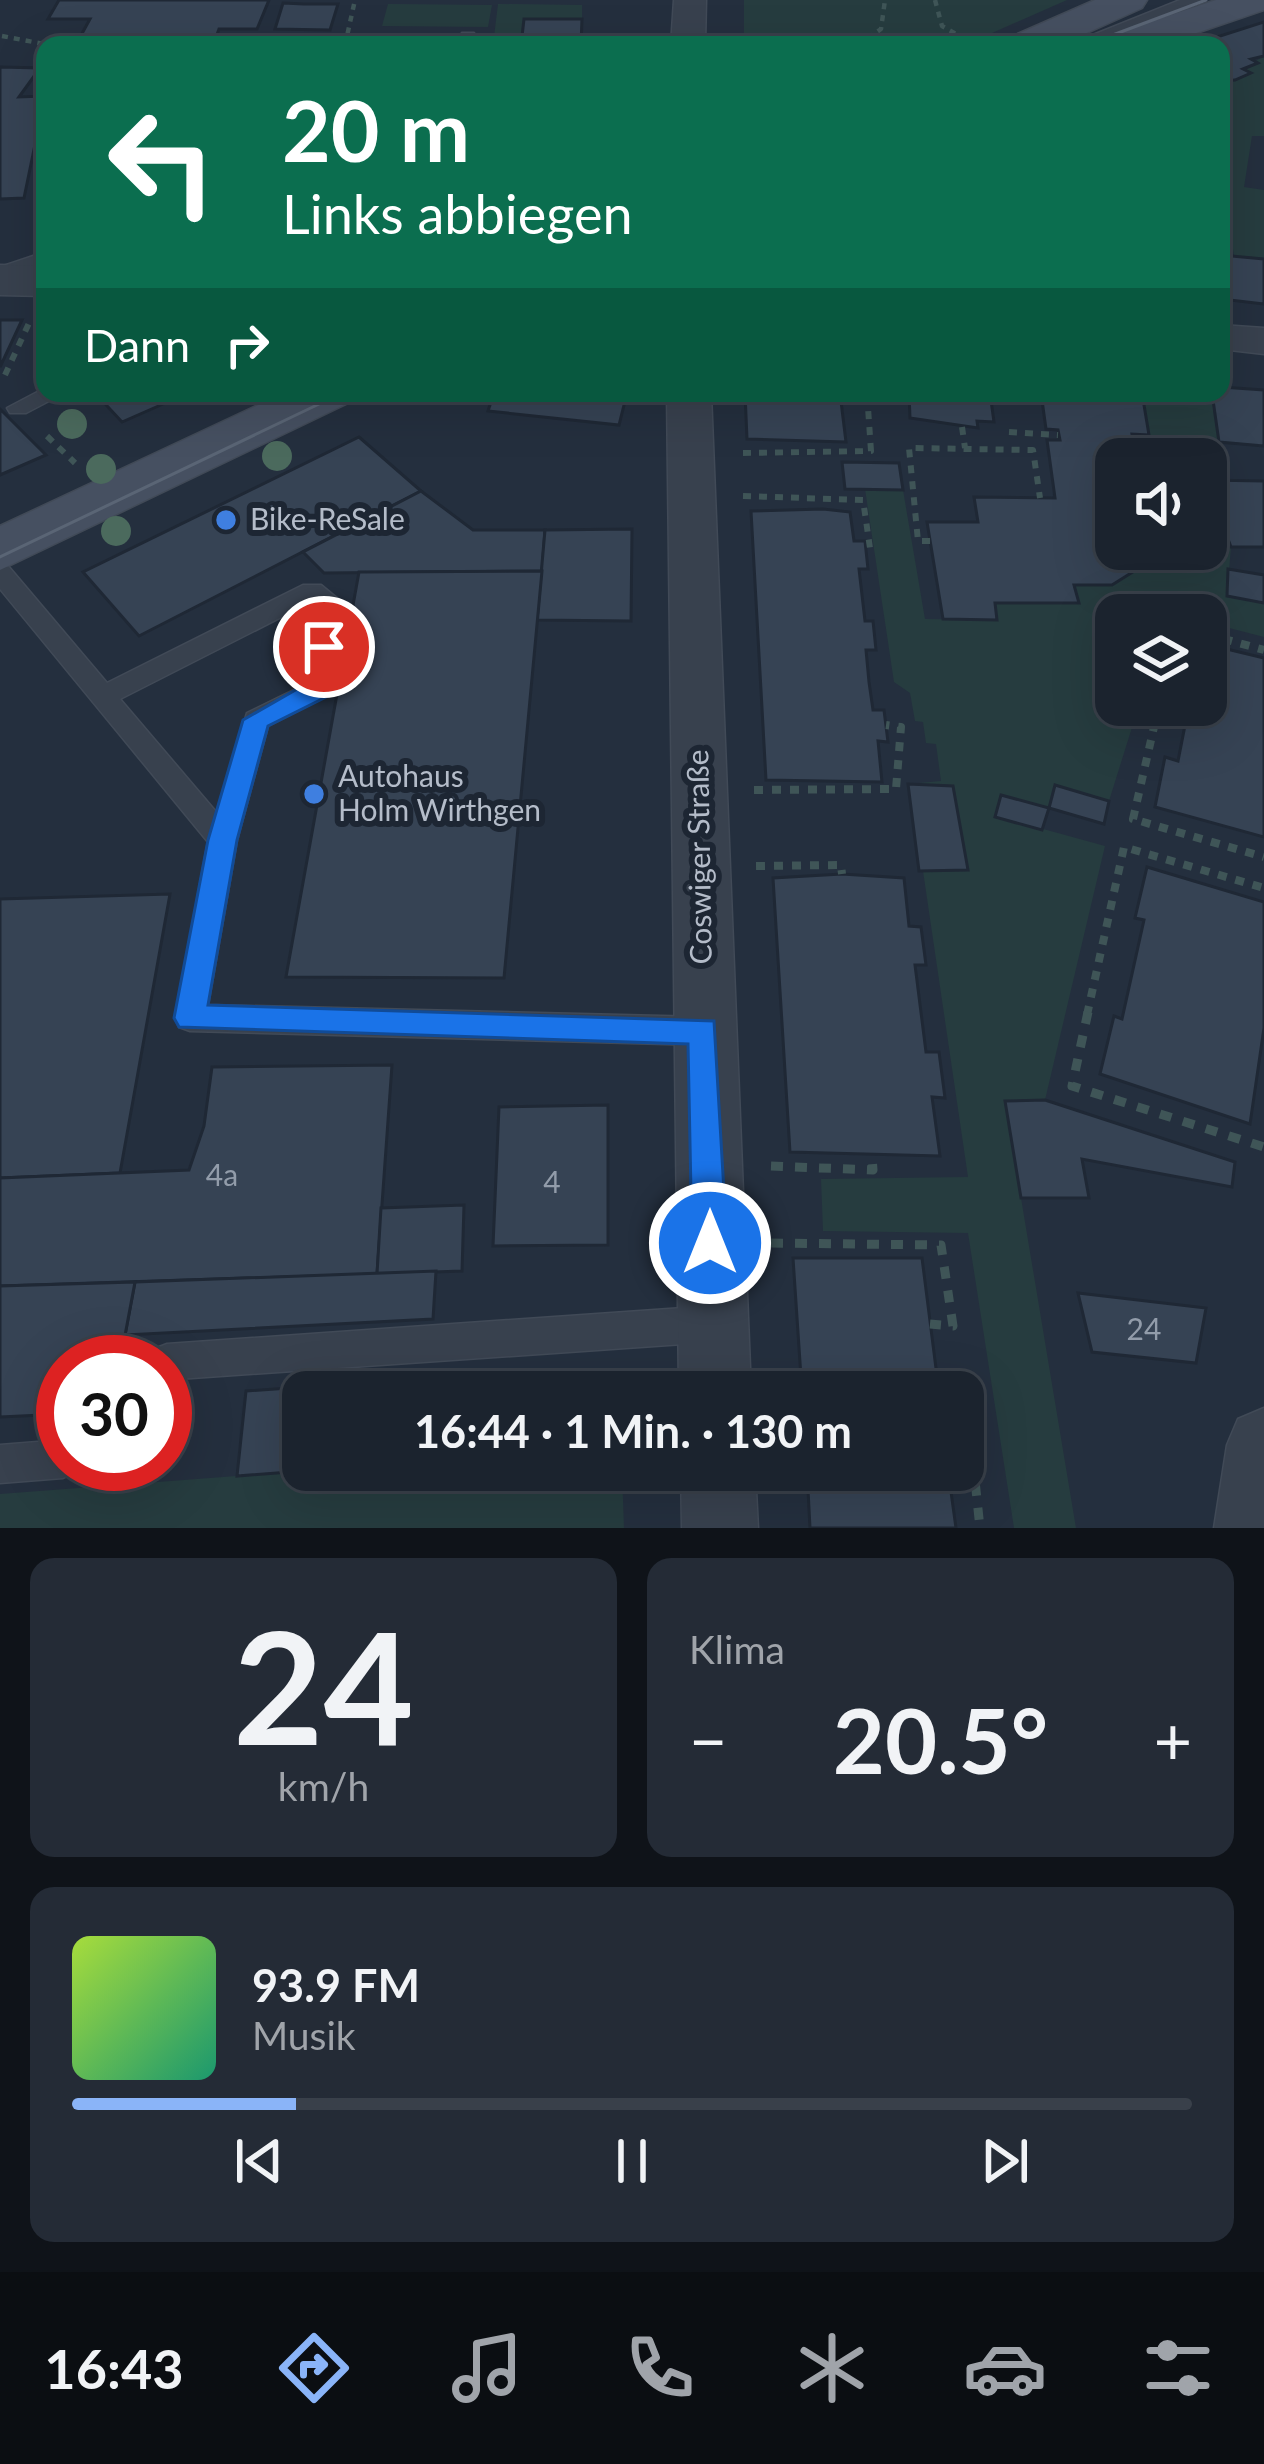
<!DOCTYPE html>
<html lang="de">
<head>
<meta charset="utf-8">
<style>
  :root { --surface:#1b232e; --page:#242b36; --text:#f1f3f6; --muted:#a0a4aa; --line:#39404a; --accent:#8ab4f8 }
  body { margin:0; font-family:Lato,sans-serif; background:var(--page); color:var(--text); height:100vh; display:flex; flex-direction:column; font-size:45px; white-space:nowrap }
  * { box-sizing:border-box; margin:0 }
  p { font-size:39px; color:var(--muted) }
  .icon { flex:none; width:66px; height:66px; fill:none; stroke:currentColor; stroke-width:2; stroke-linecap:round; stroke-linejoin:round }
  .map { position:relative; height:1528px; overflow:hidden }
  .sheet { display:flex; flex-direction:column; gap:30px; padding:30px; background:#0f1319; flex:1 }
  .sheet>* { flex:none }
  .guide { position:absolute; left:36px; top:36px; width:1194px; height:366px; border-radius:24px; box-shadow:0 12px 48px #0002,0 0 0 3px var(--line); background:#0b6e4f; color:#fff; overflow:hidden }
  .fabs { position:absolute; left:1095px; top:438px; display:grid; gap:24px }
  .fabs a { display:grid; place-items:center; width:132px; height:132px; border-radius:24px; background:var(--surface); box-shadow:0 12px 48px #0002,0 0 0 3px var(--line); font-size:60px }
  .speed { position:absolute; left:36px; top:1335px; display:flex; gap:24px; font-size:60px; font-weight:700; text-align:center }
  .speed>* { display:grid; place-content:center; width:156px; height:156px; border-radius:50%; background:var(--surface); box-shadow:0 12px 48px #0002,0 0 0 3px var(--line); line-height:1 }
  .speed .limit { border:18px solid #d22; background:#fff; color:#111 }
  .pin { position:absolute; display:grid; place-items:center; width:102px; height:102px; color:#fff; margin:-51px; border:6px solid #fff; border-radius:50%; box-shadow:0 3px 12px #0007 }
  .me { position:absolute; width:132px; margin:-66px; rotate:0deg; stroke-linejoin:round; filter:drop-shadow(0 0 9px #0008) }
  .turn { display:flex; align-items:center; gap:42px; height:252px; padding:0 48px; font-size:54px }
  .turn .icon { width:156px; height:156px; stroke-width:2.5 }
  .turn b { display:block; font-size:84px; line-height:102px }
  .then { display:flex; align-items:center; height:114px; padding:0 48px; background:#0003; gap:24px; font-size:45px }
  .big { font-size:90px; font-weight:700; line-height:1.1 }
  .sheet .tile { flex:1; display:flex; flex-direction:column; justify-content:center; gap:18px; min-width:0; padding:0 42px; border-radius:24px; background:var(--page) }
  .sheet .dial { align-items:center; gap:0 }
  .dial b { font-size:156px; line-height:1 }
  .song { display:flex; align-items:center; gap:36px }
  .cover { width:144px; height:144px; border-radius:18px; background:linear-gradient(135deg,hsl(80 70% 55%),hsl(160 70% 35%)) }
  .played { height:12px; border-radius:6px; background:linear-gradient(90deg,var(--accent) 20%,var(--line) 20%) }
  .keys { display:flex; justify-content:space-around; direction:ltr }
  .heat { display:flex; justify-content:space-between; align-items:center; font-size:66px; direction:ltr }
  .sheet .tiles { flex:1; display:grid; gap:30px; grid-template-columns:1fr 1fr }
  .tile:last-child { grid-column:span 2 }
  .trip { position:absolute; left:282px; top:1371px; width:702px; height:120px; border-radius:24px; background:var(--surface); box-shadow:0 12px 48px #0002,0 0 0 3px var(--line); font-weight:700; line-height:120px; text-align:center }
  .dock { display:flex; height:192px; justify-content:space-around; align-items:center; background:#0b0e12; color:var(--muted) }
  .dock .icon { width:84px; height:84px }
  .dock .selected { color:var(--accent) }
  .dock b { font-size:54px; color:var(--text) }
  .map>svg:first-child { display:block }
  .green { fill:#263c3f }
  .building { fill:#364354; stroke:#1f2835; stroke-width:3 }
  .lines { fill:none; stroke-linecap:round; stroke-linejoin:round }
  .service-casing { stroke:#414a57; stroke-width:3 }
  .minor-casing { stroke:#414a57; stroke-width:3 }
  .tertiary-casing { stroke:#414a57; stroke-width:3 }
  .secondary-casing { stroke:#414a57; stroke-width:3 }
  .path-far3 { stroke:#3f5557; stroke-width:4.5; stroke-dasharray:6 6; stroke-linecap:butt }
  .path-far2 { stroke:#3f5557; stroke-width:6; stroke-dasharray:8 8; stroke-linecap:butt }
  .path-far1 { stroke:#3f5557; stroke-width:8; stroke-dasharray:9 9; stroke-linecap:butt }
  .path { stroke:#3f5557; stroke-width:9; stroke-dasharray:12 12; stroke-linecap:butt }
  .service { fill:#38414e; fill-rule:evenodd }
  .minor { fill:#38414e; fill-rule:evenodd }
  .tertiary { fill:#38414e; fill-rule:evenodd }
  .secondary { fill:#465061; fill-rule:evenodd }
  .tram { stroke:#5a6575; stroke-width:3 }
  .tree { fill:#4b6a5d }
  .route { fill:#1a73e8; stroke:#114b97; stroke-width:3 }
  .shop-dot { fill:#3f7fe0; stroke:#1d2633; stroke-width:4.5 }
  .labels { text-anchor:middle; stroke-width:12; stroke-linejoin:round; paint-order:stroke }
  .poi-label { font-size:30px; fill:#b4bcc9; stroke:#1d2633; text-anchor:start }
  .street-label { font-size:30px; fill:#b4bcc9; stroke:#1d2633 }
  .near-number-label { font-size:30px; fill:#929caa }
</style>
</head>
<body>
<div class="map">
<svg width="1264" height="1528" viewBox="0 0 1264 1528">
  <rect width="100%" height="100%" fill="#242f3e"/>
  <g class="green">
    <polygon points="744,0 1067,0 965,45 744,45"/>
    <polygon points="388,4 492,5 488,27 382,26"/>
    <polygon points="498,4 582,5 582,19 524,19 521,45 493,45"/>
    <polygon points="1264,56 1264,136 1252,136 1244,187 1264,190 1264,259 1234,256 1232,243 1221,242 1221,81 1250,74 1243,69"/>
    <polygon points="1142,393 1212,393 1219,442 1184,439 1187,459 1153,459 1150,445 1134,445 1132,434 1147,435"/>
    <polygon points="1206,480 1231,547 1227,596 1264,603 1264,637 1206,622 1206,615 1104,603 1099,622 1116,626 1116,705 1139,705 1109,801 1056,785 1049,808 1002,795 996,816 1105,846 1045,1100 1005,1102 1076,1528 1014,1528 968,1233 823,1231 821,1179 968,1177 923,871 953,787 908,784 941,781 936,744 926,743 923,722 915,721 910,693 894,682 865,489 903,490 925,619 996,620 995,603 1078,603 1074,585 1112,585 1147,564 1146,549 1206,549"/>
    <polygon points="316,1470 622,1470 624,1528 0,1528 0,1494"/>
  </g>
  <g class="building">
    <polygon points="59,0 269,0 257,29 219,29 215,40 79,39 90,19 48,19"/>
    <polygon points="283,3 304,4 338,4 330,30 275,29"/>
    <polygon points="524,19 582,19 581,45 521,45"/>
    <polygon points="1264,22 1264,56 1251,59 1258,63 1243,69 1251,73 1235,80 1221,81 1221,45 1192,45"/>
    <polygon points="0,67 40,68 19,97 45,96 24,198 0,199"/>
    <polygon points="1221,255 1264,259 1264,304 1221,299"/>
    <polygon points="0,320 22,320 0,367"/>
    <polygon points="1221,387 1264,390 1264,446 1219,442 1212,393 1221,393"/>
    <polygon points="95,393 188,393 122,422"/>
    <polygon points="494,393 627,393 619,425 488,411"/>
    <polygon points="745,393 840,393 846,442 747,439"/>
    <polygon points="909,393 990,393 994,422 977,421 978,428 910,418"/>
    <polygon points="1041,393 1142,393 1149,435 1132,434 1134,445 1150,445 1153,459 1116,459 1116,549 1146,549 1147,563 1112,585 1074,585 1079,603 995,603 997,620 943,619 927,522 978,522 974,497 1055,498 1047,440 1060,440 1058,430 1046,429"/>
    <polygon points="0,409 46,455 0,475"/>
    <polygon points="359,437 421,491 139,636 83,572"/>
    <polygon points="842,462 899,463 903,490 845,489"/>
    <polygon points="1206,480 1264,481 1264,547 1231,547"/>
    <polygon points="421,491 473,530 545,530 542,571 324,573 303,552"/>
    <polygon points="823,509 850,512 854,541 865,541 868,569 859,569 865,621 873,621 876,650 866,650 869,682 873,710 884,710 888,742 878,741 882,782 766,780 751,511"/>
    <polygon points="632,529 631,621 537,620 545,530"/>
    <polygon points="1228,569 1264,575 1264,603 1227,596"/>
    <polygon points="542,571 504,978 286,977 359,572"/>
    <polygon points="1104,603 1155,610 1153,615 1116,615 1116,626 1098,622"/>
    <polygon points="1206,644 1264,658 1264,837 1155,807 1165,757 1178,761 1189,705 1206,705"/>
    <polygon points="908,784 953,786 968,870 919,871"/>
    <polygon points="1055,785 1109,801 1104,824 1049,808"/>
    <polygon points="1001,795 1049,808 1042,830 995,817"/>
    <polygon points="1147,867 1264,902 1264,1028 1250,1124 1100,1074 1114,1016 1122,1019 1144,920 1135,918"/>
    <polygon points="842,874 904,878 909,926 921,927 926,965 915,965 926,1052 939,1052 945,1098 932,1097 940,1156 790,1152 773,878"/>
    <polygon points="170,894 120,1173 0,1178 0,899"/>
    <polygon points="392,1065 377,1274 0,1286 0,1178 189,1170 204,1126 212,1067"/>
    <polygon points="1045,1100 1235,1162 1232,1187 1082,1159 1089,1198 1021,1198 1005,1101"/>
    <polygon points="608,1105 608,1245 493,1246 499,1107"/>
    <polygon points="464,1205 462,1271 377,1274 381,1208"/>
    <polygon points="793,1258 922,1258 939,1392 802,1392"/>
    <polygon points="436,1271 433,1319 125,1335 135,1282"/>
    <polygon points="135,1282 120,1362 63,1362 63,1414 0,1417 0,1286"/>
    <polygon points="1078,1293 1206,1308 1196,1363 1092,1352"/>
    <polygon points="430,1378 430,1392 303,1392 303,1470 316,1470 237,1476 246,1391"/>
    <polygon points="807,1470 948,1470 956,1528 810,1528"/>
  </g>
  <g class="lines">
    <defs>
      <g id="service">
        <polygon points="1180,0 1203,0 1091,45 1068,45"/>
        <polygon points="462,33 474,33 474,45 458,45"/>
        <polygon points="45,252 45,265 0,280 0,267"/>
        <polygon points="45,388 45,393 64,393 26,413 10,413 7,408"/>
        <path d="M0,565l9,2 98,116 196,-98h18l23,19 -19,93 -57,29 -31,114 -29,165 495,12 11,4 4,10 -4,10 -11,4 -513,-14 -11,-4 -4,-9 33,-176 -208,-253zM311,602l8,5 -15,78 -57,28 -30,100 -97,-114z"/>
        <polygon points="712,1306 724,1312 730,1324 724,1336 712,1342 178,1379 165,1385 165,1362 149,1362 154,1349 167,1344"/>
        <polygon points="63,1440 63,1464 79,1464 76,1472 63,1478 0,1483 0,1445"/>
      </g>
      <g id="minor">
        <polygon points="674,0 706,0 705,45 671,45"/>
        <polygon points="1221,325 1264,328 1264,354 1221,349"/>
        <polygon points="667,393 711,393 751,1392 679,1392"/>
        <polygon points="1264,1408 1264,1528 1214,1528 1227,1445 1238,1419"/>
        <polygon points="681,1470 755,1470 758,1528 682,1528"/>
      </g>
      <polygon id="tertiary" points="0,265 45,266 45,296 0,295"/>
      <g id="secondary">
        <polygon points="1095,0 1147,0 1142,8 1060,45 1007,45 1013,36"/>
        <polygon points="1216,0 1264,0 1264,10 1161,45 1101,45 1107,36"/>
        <polygon points="284,393 353,393 346,404 0,570 0,526"/>
      </g>
    </defs>
    <use href="#service" class="service-casing"/>
    <use href="#minor" class="minor-casing"/>
    <use href="#tertiary" class="tertiary-casing"/>
    <use href="#secondary" class="secondary-casing"/>
    <g class="path-far3">
      <polyline points="935,0 942,26 975,45"/>
      <polyline points="2,36 49,45"/>
      <polyline points="345,45 355,0"/>
      <polyline points="858,45 881,29 885,0"/>
      <polyline points="1221,245 1226,246"/>
    </g>
    <g class="path-far2">
      <polyline points="5,375 29,323"/>
      <polyline points="962,427 965,448"/>
      <polyline points="1009,432 1058,435"/>
      <polyline points="47,436 75,463"/>
      <polyline points="743,453 871,451 867,393"/>
      <polyline points="743,496 863,500 871,555"/>
      <polyline points="930,541 918,541 909,448 1033,450 1040,498"/>
    </g>
    <g class="path-far1">
      <polyline points="1206,634 1264,650"/>
      <polyline points="1159,705 1133,819 1264,857"/>
      <polyline points="754,790 896,789 901,727 886,725"/>
      <polyline points="756,866 841,865 842,874"/>
      <polyline points="1087,1015 1124,847 1264,888"/>
    </g>
    <g class="path">
      <polyline points="1088,1012 1072,1086 1264,1147"/>
      <polyline points="771,1166 873,1170 872,1156"/>
      <polyline points="771,1243 941,1245 953,1326 930,1324"/>
      <polyline points="963,1470 974,1471 980,1528"/>
    </g>
    <use href="#service" class="service"/>
    <use href="#minor" class="minor"/>
    <use href="#tertiary" class="tertiary"/>
    <use href="#secondary" class="secondary"/>
    <g class="tram">
      <polyline points="1086,45 1206,0"/>
      <polyline points="0,557 342,393"/>
    </g>
  </g>
  <g class="tree">
    <circle cx="72" cy="424" r="15"/>
    <circle cx="277" cy="456" r="15"/>
    <circle cx="101" cy="469" r="15"/>
    <circle cx="116" cy="531" r="15"/>
  </g>
  <polygon class="route" points="324,638 337,647 326,697 268,726 237,840 208,1005 714,1021 727,1243 722,1254 710,1259 697,1254 692,1243 688,1044 179,1027 174,1018 208,840 243,720 304,685 311,647"/>
  <g class="shop-dot">
    <circle cx="226" cy="520" r="12"/>
    <circle cx="314" cy="794" r="12"/>
  </g>
  <g class="labels">
    <g class="poi-label">
      <text x="250" y="530">Bike-ReSale</text>
      <text x="338" y="787">Autohaus<tspan x="338" dy="34">Holm Wirthgen</tspan></text>
    </g>
    <g class="street-label">
      <text transform="translate(700 857) rotate(-91)" y="10">Coswiger Straße</text>
    </g>
    <g class="near-number-label">
      <text x="222" y="1186">4a</text>
      <text x="552" y="1193">4</text>
      <text x="1144" y="1340">24</text>
    </g>
  </g>
</svg>
<div class="fabs">
<a><svg class="icon" aria-label="sound" viewBox="0 0 24 24"><path d="M4 9h4l5-4v14l-5-4H4zM17 9q2 3 0 6"/></svg></a>
<a><svg class="icon" aria-label="layers" viewBox="0 0 24 24"><path d="M12 4l9 5-9 5-9-5zM3 14l9 5 9-5"/></svg></a>
</div>
<div class="speed"><div class="limit">30</div></div>
<div class="pin" style="left:324px;top:647px;background:#d93025"><svg class="icon" aria-label="arrive" viewBox="0 0 24 24"><path d="M6 21V4h12l-3 4 3 4H6"/></svg></div>
<svg class="me" style="left:710px;top:1243px" viewBox="-20 -20 40 40"><circle r="17" fill="#1a73e8" stroke="#fff" stroke-width="3"/><path d="M0-11L8 9 0 5-8 9z" fill="#fff"/></svg>
<div class="trip">16:44 · 1 Min. · 130 m</div>
<div class="guide">
<div class="turn"><svg class="icon" aria-label="left" viewBox="0 0 24 24"><path d="M17 20v-9H6M10 6l-5 5 5 5"/></svg><div><b>20 m</b>Links abbiegen</div></div>
<div class="then">Dann<svg class="icon" aria-label="right" viewBox="0 0 24 24"><path d="M7 20v-9h11M14 6l5 5-5 5"/></svg></div>
</div>
</div>
<section class="sheet">
<div class="tiles">
<div class="tile dial"><b>24</b><p>km/h</p></div>
<div class="tile"><p>Klima</p>
<div class="heat"><a>−</a><b class="big">20.5°</b><a>+</a></div>
</div>
<div class="tile">
<div class="song"><i class="cover"></i><div><b>93.9 FM</b><p>Musik</p></div></div>
<div class="played"></div>
<div class="keys"><svg class="icon" aria-label="previous" viewBox="0 0 24 24"><path d="M18 5L8 12l10 7zM5 5v14"/></svg><svg class="icon" aria-label="pause" viewBox="0 0 24 24"><path d="M8 5v14M16 5v14"/></svg><svg class="icon" aria-label="next" viewBox="0 0 24 24"><path d="M6 5l10 7-10 7zM19 5v14"/></svg></div>
</div>
</div>
</section>
<nav class="dock">
<b>16:43</b>
<svg class="icon selected" aria-label="directions" viewBox="0 0 24 24"><path d="M12 3l9 9-9 9-9-9zM9 14v-3h6M13 9l2 2-2 2"/></svg>
<svg class="icon" aria-label="music" viewBox="0 0 24 24"><path d="M9 18V5l10-2v13"/><circle cx="6" cy="18" r="3"/><circle cx="16" cy="16" r="3"/></svg>
<svg class="icon" aria-label="phone" viewBox="0 0 24 24"><path d="M5 4h4l2 5-3 2q2 4 5 5l2-3 5 2v4C11 20 4 13 5 4z"/></svg>
<svg class="icon" aria-label="climate" viewBox="0 0 24 24"><path d="M12 3v18M4 7l16 10M4 17L20 7"/></svg>
<svg class="icon" aria-label="car" viewBox="0 0 24 24"><path d="M5 17H2v-5l4-1 3-4h7l3 4 3 1v5h-3M9 17h6M6 11h13"/><circle cx="7" cy="17" r="2"/><circle cx="17" cy="17" r="2"/></svg>
<svg class="icon" aria-label="filters" viewBox="0 0 24 24"><path d="M4 7h16M4 17h16"/><circle cx="9" cy="7" r="2"/><circle cx="15" cy="17" r="2"/></svg>
</nav>
</body>
</html>
